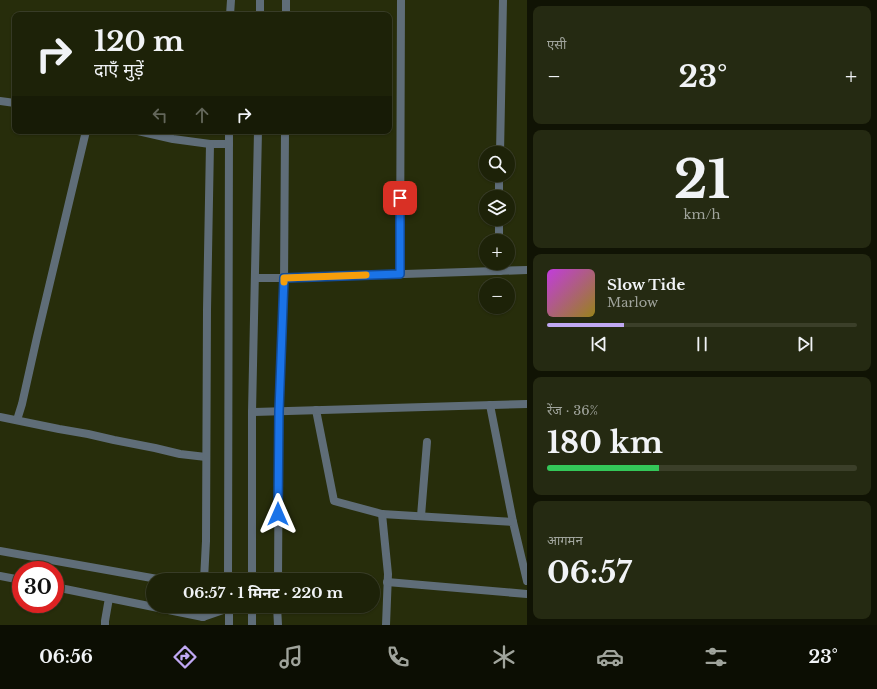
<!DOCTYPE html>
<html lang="hi">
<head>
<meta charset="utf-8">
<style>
  :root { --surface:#1d2208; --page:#252a12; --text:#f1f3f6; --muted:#a0a49c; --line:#3b3f29; --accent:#c0a8f3 }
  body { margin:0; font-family:"Libre Baskerville","Noto Sans Devanagari",serif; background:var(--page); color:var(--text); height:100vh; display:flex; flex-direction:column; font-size:15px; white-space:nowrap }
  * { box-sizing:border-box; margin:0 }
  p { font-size:13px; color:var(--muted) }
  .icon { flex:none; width:22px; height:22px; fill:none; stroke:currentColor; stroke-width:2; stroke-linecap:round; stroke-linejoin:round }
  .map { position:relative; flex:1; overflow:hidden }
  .side { display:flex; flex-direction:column; gap:6px; padding:6px; background:#101304; width:350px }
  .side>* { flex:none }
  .guide { position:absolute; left:12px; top:12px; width:380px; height:122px; border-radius:8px; box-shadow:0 1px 3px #0004,0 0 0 1px var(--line); background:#1d2208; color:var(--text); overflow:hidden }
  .fabs { position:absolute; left:479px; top:146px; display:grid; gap:8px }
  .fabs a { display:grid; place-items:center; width:36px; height:36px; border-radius:50%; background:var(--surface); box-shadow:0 1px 3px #0004,0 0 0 1px var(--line); font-size:20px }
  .speed { position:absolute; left:12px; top:561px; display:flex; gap:8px; font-size:20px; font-weight:700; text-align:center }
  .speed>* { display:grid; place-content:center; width:52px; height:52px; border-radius:50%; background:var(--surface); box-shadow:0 1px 3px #0004,0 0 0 1px var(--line); line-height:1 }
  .speed .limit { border:6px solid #d22; background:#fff; color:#111 }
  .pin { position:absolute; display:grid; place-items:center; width:34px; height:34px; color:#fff; margin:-17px; border-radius:8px; box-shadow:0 2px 6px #0006 }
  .me { position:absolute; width:44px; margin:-22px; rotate:0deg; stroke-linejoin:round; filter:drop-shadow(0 0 3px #0008) }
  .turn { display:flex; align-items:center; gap:14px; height:84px; padding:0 16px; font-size:18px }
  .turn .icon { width:52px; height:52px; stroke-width:2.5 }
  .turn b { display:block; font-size:28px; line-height:34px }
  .lanes { display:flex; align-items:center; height:38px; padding:0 16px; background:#0003; justify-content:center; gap:20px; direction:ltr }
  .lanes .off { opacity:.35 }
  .big { font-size:30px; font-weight:700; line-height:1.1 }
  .side .card { flex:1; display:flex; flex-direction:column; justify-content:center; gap:6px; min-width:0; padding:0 14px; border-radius:8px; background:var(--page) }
  .side .dial { align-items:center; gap:0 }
  .dial b { font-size:52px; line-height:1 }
  .song { display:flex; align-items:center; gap:12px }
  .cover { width:48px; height:48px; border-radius:6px; background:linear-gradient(135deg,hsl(290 70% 55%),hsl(50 70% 35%)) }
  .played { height:4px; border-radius:2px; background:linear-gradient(90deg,var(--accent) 25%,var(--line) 25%) }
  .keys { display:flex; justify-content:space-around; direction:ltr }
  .heat { display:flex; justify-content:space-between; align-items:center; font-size:22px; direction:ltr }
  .charge { height:6px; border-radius:3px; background:linear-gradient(90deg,#34c759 36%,var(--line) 0) }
  .trip { position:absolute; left:146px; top:573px; width:234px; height:40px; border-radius:20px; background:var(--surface); box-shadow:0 1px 3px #0004,0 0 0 1px var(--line); font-weight:700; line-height:40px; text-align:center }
  .menu { display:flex; height:64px; justify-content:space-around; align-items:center; background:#0c0e03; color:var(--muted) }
  .menu .icon { width:28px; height:28px }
  .menu .active { color:var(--accent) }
  .menu b { font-size:18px; color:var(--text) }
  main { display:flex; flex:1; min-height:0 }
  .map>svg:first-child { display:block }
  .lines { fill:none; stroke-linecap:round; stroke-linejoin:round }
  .minor { stroke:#5f6d78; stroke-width:8 }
  .tertiary { stroke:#5f6d78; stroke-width:8 }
  .route-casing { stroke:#114b97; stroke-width:10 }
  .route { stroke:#1a73e8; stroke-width:7 }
  .slow { stroke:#f59e0b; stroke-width:7 }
</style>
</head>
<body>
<main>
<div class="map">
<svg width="527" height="625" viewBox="0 0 527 625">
  <rect width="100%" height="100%" fill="#272d0b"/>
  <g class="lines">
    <g class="minor">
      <polyline points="286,0 286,15"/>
      <polyline points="0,101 15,103"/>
      <polyline points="138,131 173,139 210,144 229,144"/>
      <polyline points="500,153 503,0"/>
      <polyline points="499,197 499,175"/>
      <polyline points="499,241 499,219"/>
      <polyline points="499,263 500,271"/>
      <polyline points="400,274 401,0"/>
      <polyline points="256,278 284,278 527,270"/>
      <polyline points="490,405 513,522"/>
      <polyline points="316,410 334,501 382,514 513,522 527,581"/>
      <polyline points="252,412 527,404"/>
      <polyline points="0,417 59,429 88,434 114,440 155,448 180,454 206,457"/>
      <polyline points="17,420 22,404 37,337 86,131"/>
      <polyline points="382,514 388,574 386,625"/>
      <polyline points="421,516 427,442"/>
      <polyline points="204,580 206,541 207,310 210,144"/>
      <polyline points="278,580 279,411 284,285 285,131"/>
      <polyline points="387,582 527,594"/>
      <polyline points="277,606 278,625"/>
      <polyline points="203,617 203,606"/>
      <polyline points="105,625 105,621 109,598"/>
    </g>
    <g class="tertiary">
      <polyline points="230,15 231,0"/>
      <polyline points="260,15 260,0"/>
      <polyline points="0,551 163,580"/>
      <polyline points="0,576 21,580"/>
      <polyline points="228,580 229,131"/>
      <polyline points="252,580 252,412 258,131"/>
      <polyline points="55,587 203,617 229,608 252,607"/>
      <polyline points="252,606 252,625"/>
      <polyline points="229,625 229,606"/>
    </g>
  </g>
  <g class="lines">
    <defs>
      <polyline id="route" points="278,514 279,411 284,278 400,274 400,198"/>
    </defs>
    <use href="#route" class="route-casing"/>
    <use href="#route" class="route"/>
    <polyline class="slow" points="284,282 284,278 366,275"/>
  </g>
</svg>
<div class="fabs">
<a><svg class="icon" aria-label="search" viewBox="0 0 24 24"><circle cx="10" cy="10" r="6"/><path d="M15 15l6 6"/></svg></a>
<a><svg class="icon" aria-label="layers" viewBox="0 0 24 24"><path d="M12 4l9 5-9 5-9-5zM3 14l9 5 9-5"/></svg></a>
<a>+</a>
<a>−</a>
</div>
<div class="speed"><div class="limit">30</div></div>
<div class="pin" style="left:400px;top:198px;background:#d93025"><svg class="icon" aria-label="arrive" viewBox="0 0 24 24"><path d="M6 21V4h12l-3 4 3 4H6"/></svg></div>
<svg class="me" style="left:278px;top:514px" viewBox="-20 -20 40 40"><path d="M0-17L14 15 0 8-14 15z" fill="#1a73e8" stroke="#fff" stroke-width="4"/></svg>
<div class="trip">06:57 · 1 मिनट · 220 m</div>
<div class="guide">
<div class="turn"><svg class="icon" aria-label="right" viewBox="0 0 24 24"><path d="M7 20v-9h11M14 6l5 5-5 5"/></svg><div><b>120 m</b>दाएँ मुड़ें</div></div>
<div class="lanes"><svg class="icon off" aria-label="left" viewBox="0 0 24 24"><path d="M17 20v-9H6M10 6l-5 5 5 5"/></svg><svg class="icon off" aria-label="ahead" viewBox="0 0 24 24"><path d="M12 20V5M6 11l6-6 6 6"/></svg><svg class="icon" aria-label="right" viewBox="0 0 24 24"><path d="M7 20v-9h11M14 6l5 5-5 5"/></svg></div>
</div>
</div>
<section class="side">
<div class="card"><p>एसी</p>
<div class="heat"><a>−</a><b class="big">23°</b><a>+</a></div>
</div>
<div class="card dial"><b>21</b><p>km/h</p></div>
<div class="card">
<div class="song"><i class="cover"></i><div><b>Slow Tide</b><p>Marlow</p></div></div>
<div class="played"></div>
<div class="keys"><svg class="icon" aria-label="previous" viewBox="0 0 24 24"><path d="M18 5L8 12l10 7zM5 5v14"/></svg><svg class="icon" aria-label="pause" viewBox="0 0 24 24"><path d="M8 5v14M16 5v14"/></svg><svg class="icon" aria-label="next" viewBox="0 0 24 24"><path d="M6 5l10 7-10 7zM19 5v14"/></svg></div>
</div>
<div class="card"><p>रेंज · 36%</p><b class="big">180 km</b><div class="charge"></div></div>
<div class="card"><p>आगमन</p><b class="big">06:57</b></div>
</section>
</main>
<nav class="menu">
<b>06:56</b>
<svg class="icon active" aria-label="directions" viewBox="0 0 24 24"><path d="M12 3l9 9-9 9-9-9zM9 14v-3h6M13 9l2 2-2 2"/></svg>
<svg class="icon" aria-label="music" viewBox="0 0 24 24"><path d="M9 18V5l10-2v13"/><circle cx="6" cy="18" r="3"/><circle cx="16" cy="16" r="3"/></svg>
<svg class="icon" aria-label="phone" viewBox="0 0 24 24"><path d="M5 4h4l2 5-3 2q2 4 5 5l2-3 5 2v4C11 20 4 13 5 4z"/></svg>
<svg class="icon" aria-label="climate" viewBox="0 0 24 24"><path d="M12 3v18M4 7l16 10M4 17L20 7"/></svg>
<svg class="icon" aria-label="car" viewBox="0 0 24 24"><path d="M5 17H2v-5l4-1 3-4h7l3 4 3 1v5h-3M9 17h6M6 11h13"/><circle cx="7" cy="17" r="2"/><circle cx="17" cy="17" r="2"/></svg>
<svg class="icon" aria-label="filters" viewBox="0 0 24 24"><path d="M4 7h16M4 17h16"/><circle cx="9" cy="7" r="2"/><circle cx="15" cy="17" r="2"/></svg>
<b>23°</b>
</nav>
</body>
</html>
